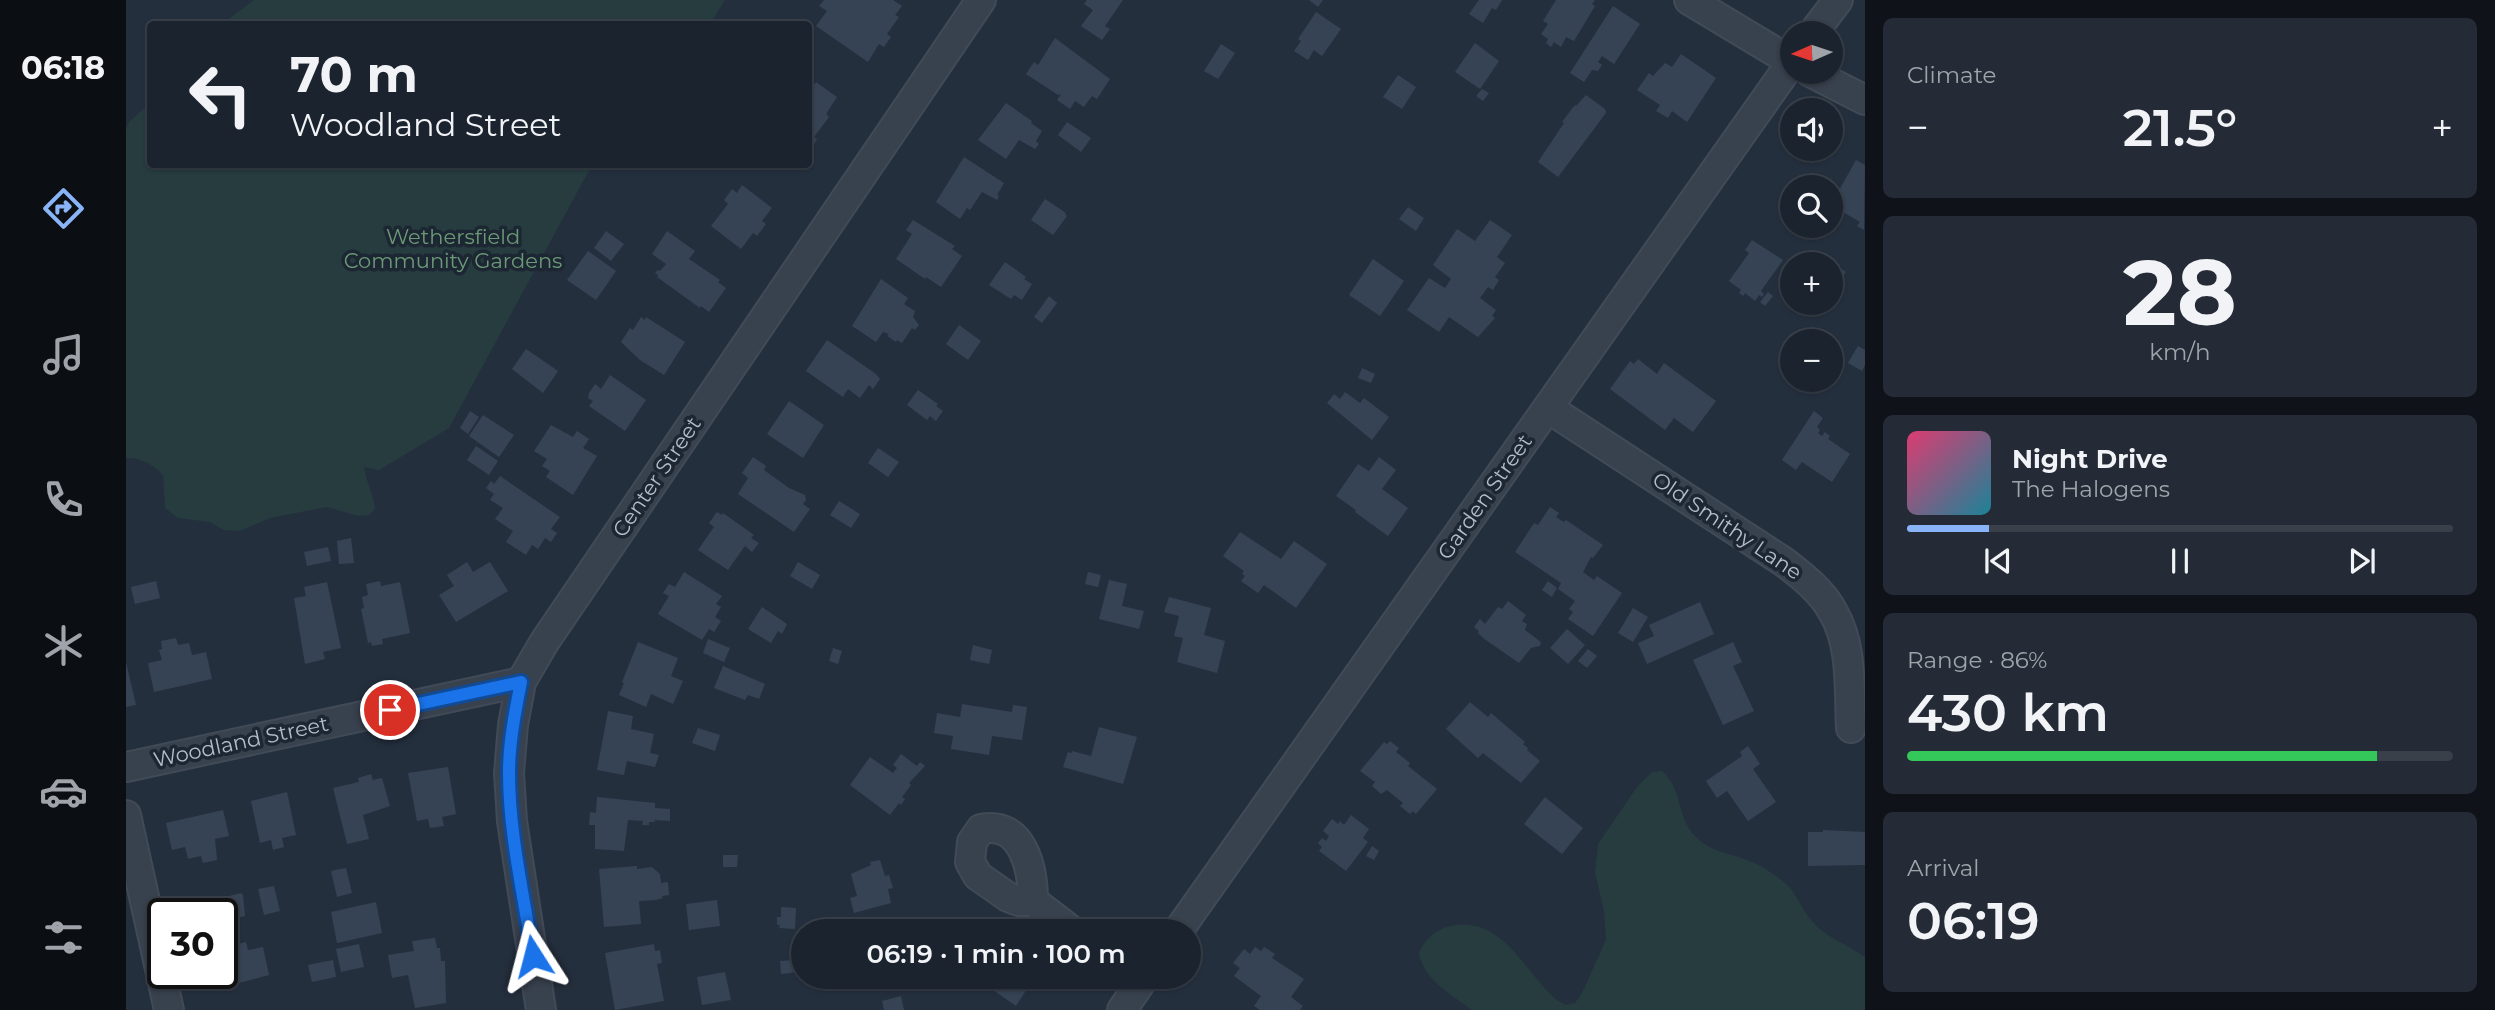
<!DOCTYPE html>
<html lang="en">
<head>
<meta charset="utf-8">
<style>
  :root { --surface:#1b232e; --page:#242b36; --text:#f1f3f6; --muted:#a0a4aa; --line:#39404a; --accent:#8ab4f8 }
  body { margin:0; font-family:Montserrat,sans-serif; background:var(--page); color:var(--text); height:100vh; display:flex; flex-direction:column; font-size:26px; white-space:nowrap }
  * { box-sizing:border-box; margin:0 }
  p { font-size:23px; color:var(--muted) }
  .icon { flex:none; width:38px; height:38px; fill:none; stroke:currentColor; stroke-width:2; stroke-linecap:round; stroke-linejoin:round }
  .map { position:relative; flex:1; overflow:hidden }
  .panel { display:flex; flex-direction:column; gap:18px; padding:18px; background:#0f1319; width:630px }
  .panel>* { flex:none }
  .hud { position:absolute; left:21px; top:21px; width:665px; height:147px; border-radius:7px; box-shadow:0 2px 5px #0004,0 0 0 2px var(--line); background:#1b232e; color:var(--text); overflow:hidden }
  .needle { width:46px; rotate:267deg }
  .controls { position:absolute; left:1654px; top:21px; display:grid; gap:14px }
  .controls a { display:grid; place-items:center; width:63px; height:63px; border-radius:50%; background:var(--surface); box-shadow:0 2px 5px #0004,0 0 0 2px var(--line); font-size:35px }
  .speed { position:absolute; left:21px; top:898px; display:flex; gap:14px; font-size:35px; font-weight:700; text-align:center }
  .speed>* { display:grid; place-content:center; width:91px; height:91px; border-radius:50%; background:var(--surface); box-shadow:0 2px 5px #0004,0 0 0 2px var(--line); line-height:1 }
  .speed .limit { border:4px solid #111; border-radius:10px; background:#fff; color:#111 }
  .pin { position:absolute; display:grid; place-items:center; width:60px; height:60px; color:#fff; margin:-30px; border:4px solid #fff; border-radius:50%; box-shadow:0 2px 7px #0007 }
  .me { position:absolute; width:77px; margin:-38px; rotate:351deg; stroke-linejoin:round; filter:drop-shadow(0 0 5px #0008) }
  .turn { display:flex; align-items:center; gap:24px; height:147px; padding:0 28px; font-size:32px }
  .turn .icon { width:91px; height:91px; stroke-width:2.5 }
  .turn b { display:block; font-size:49px; line-height:60px }
  .big { font-size:52px; font-weight:600; line-height:1.1 }
  .panel .card { flex:1; display:flex; flex-direction:column; justify-content:center; gap:10px; min-width:0; padding:0 24px; border-radius:10px; background:var(--page) }
  .panel .dial { align-items:center; gap:0 }
  .dial b { font-size:91px; line-height:1 }
  .song { display:flex; align-items:center; gap:21px }
  .cover { width:84px; height:84px; border-radius:10px; background:linear-gradient(135deg,hsl(340 70% 55%),hsl(190 70% 35%)) }
  .played { height:7px; border-radius:4px; background:linear-gradient(90deg,var(--accent) 15%,var(--line) 15%) }
  .keys { display:flex; justify-content:space-around; direction:ltr }
  .heat { display:flex; justify-content:space-between; align-items:center; font-size:38px; direction:ltr }
  .charge { height:10px; border-radius:5px; background:linear-gradient(90deg,#34c759 86%,var(--line) 0) }
  .trip { position:absolute; left:665px; top:919px; width:410px; height:70px; border-radius:35px; background:var(--surface); box-shadow:0 2px 5px #0004,0 0 0 2px var(--line); font-weight:600; line-height:70px; text-align:center }
  main { display:flex; flex:1; min-height:0 }
  .dock { display:flex; flex-direction:column; width:126px; justify-content:space-around; align-items:center; background:#0b0e12; color:var(--muted) }
  .dock .icon { width:49px; height:49px }
  .dock .selected { color:var(--accent) }
  .dock b { font-size:32px; color:var(--text) }
  .map>svg:first-child { display:block }
  .green { fill:#263c3f }
  .building { fill:#364354 }
  .lines { fill:none; stroke-linecap:round; stroke-linejoin:round }
  .minor-casing { stroke:#414a57; stroke-width:32 }
  .minor { stroke:#38414e; stroke-width:28 }
  .route-casing { stroke:#114b97; stroke-width:18 }
  .route { stroke:#1a73e8; stroke-width:12 }
  .labels { text-anchor:middle; stroke-width:7; stroke-linejoin:round; paint-order:stroke }
  .park-label { font-size:21px; fill:#6b9a76; stroke:#1d2633 }
  .street-label { font-size:21px; fill:#b4bcc9; stroke:#1d2633 }
</style>
</head>
<body>
<main>
<nav class="dock">
<b>06:18</b>
<svg class="icon selected" aria-label="directions" viewBox="0 0 24 24"><path d="M12 3l9 9-9 9-9-9zM9 14v-3h6M13 9l2 2-2 2"/></svg>
<svg class="icon" aria-label="music" viewBox="0 0 24 24"><path d="M9 18V5l10-2v13"/><circle cx="6" cy="18" r="3"/><circle cx="16" cy="16" r="3"/></svg>
<svg class="icon" aria-label="phone" viewBox="0 0 24 24"><path d="M5 4h4l2 5-3 2q2 4 5 5l2-3 5 2v4C11 20 4 13 5 4z"/></svg>
<svg class="icon" aria-label="climate" viewBox="0 0 24 24"><path d="M12 3v18M4 7l16 10M4 17L20 7"/></svg>
<svg class="icon" aria-label="car" viewBox="0 0 24 24"><path d="M5 17H2v-5l4-1 3-4h7l3 4 3 1v5h-3M9 17h6M6 11h13"/><circle cx="7" cy="17" r="2"/><circle cx="17" cy="17" r="2"/></svg>
<svg class="icon" aria-label="filters" viewBox="0 0 24 24"><path d="M4 7h16M4 17h16"/><circle cx="9" cy="7" r="2"/><circle cx="15" cy="17" r="2"/></svg>
</nav>
<div class="map">
<svg width="1739" height="1010" viewBox="0 0 1739 1010">
  <rect width="100%" height="100%" fill="#242f3e"/>
  <g class="green">
    <polygon points="128,0 599,0 584,24 96,24"/>
    <path d="M24,103v61l442,1 -143,263 -70,42 -15,-3c2,16 10,27 11,42l-6,6 -11,1 -31,-9 -57,11 -30,13 -16,-1 -14,-8 -32,-4 -13,-10 -2,-33c-11,-11 -21,-17 -37,-17v-329l4,-8z"/>
    <path d="M1536,771c22,20 14,46 33,65 16,17 37,17 57,26 10,4 20,11 28,17 16,11 20,28 32,42 13,16 36,24 53,36v53h-393c-19,-14 -49,-31 -53,-57 6,-14 17,-24 32,-27 52,-11 74,47 106,74l9,5 9,-2 6,-8 25,-55 -2,-29 -9,-38 3,-29 39,-57 15,-15z"/>
  </g>
  <g class="building">
    <polygon points="698,0 767,0 776,6 769,15 773,17 761,34 765,37 758,47 753,44 742,62 690,26 701,11 693,6"/>
    <polygon points="961,0 997,0 979,26 984,29 976,40 955,26 967,10 958,4"/>
    <polygon points="1183,0 1197,0 1192,7"/>
    <polygon points="1353,0 1376,0 1370,10 1366,8 1357,23 1343,14"/>
    <polygon points="1430,0 1469,0 1466,4 1469,6 1448,41 1440,37 1435,47 1428,42 1425,47 1420,43 1422,39 1415,34 1422,24 1417,21"/>
    <polygon points="1487,6 1514,24 1488,64 1476,56 1472,62 1476,65 1472,71 1466,70 1458,82 1444,73"/>
    <polygon points="1190,12 1215,29 1196,56 1188,50 1182,60 1168,51 1175,41 1172,39"/>
    <polygon points="929,38 984,79 971,99 966,96 958,107 949,101 944,109 931,100 935,94 932,95 900,74 908,62 912,65"/>
    <polygon points="1349,43 1373,61 1354,89 1329,72"/>
    <polygon points="1095,44 1109,53 1092,79 1078,71"/>
    <polygon points="1555,54 1590,78 1561,122 1546,111 1542,118 1530,111 1534,105 1511,90 1523,73 1527,76 1539,63 1546,67"/>
    <polygon points="1272,75 1290,87 1276,109 1257,97"/>
    <polygon points="690,82 711,97 700,114 703,117 688,137 691,139 686,148 682,145 682,89 684,90"/>
    <polygon points="1356,89 1363,93 1357,101 1350,96"/>
    <polygon points="1460,95 1479,109 1480,113 1432,177 1412,162 1438,123 1436,122 1449,105 1450,106"/>
    <polygon points="880,103 906,121 905,123 916,131 910,141 913,144 909,149 893,140 880,159 852,140"/>
    <polygon points="941,122 965,138 955,152 932,135"/>
    <polygon points="838,157 878,183 871,195 873,196 871,200 856,192 844,210 841,208 834,219 810,202"/>
    <polygon points="1730,160 1739,165 1738,230 1731,226 1734,222 1717,212 1714,217 1706,213 1709,208 1705,205"/>
    <polygon points="616,185 646,208 636,221 640,224 631,236 627,233 615,249 585,226 602,204 598,200 606,189 611,193"/>
    <polygon points="919,199 940,213 939,214 941,216 927,235 905,220"/>
    <polygon points="1282,207 1298,218 1290,231 1273,219"/>
    <polygon points="787,220 829,246 826,249 836,256 815,287 800,277 799,279 770,259 786,234 780,230"/>
    <polygon points="1364,220 1386,235 1371,257 1379,263 1369,277 1373,280 1367,290 1362,287 1354,298 1370,310 1366,316 1369,318 1352,337 1323,317 1313,332 1281,310 1303,278 1319,288 1325,279 1307,265 1331,229 1349,241"/>
    <polygon points="480,231 498,244 485,261 468,248"/>
    <polygon points="541,231 569,251 563,259 594,280 592,282 600,288 583,312 575,306 574,308 531,277 532,275 529,273 532,270 534,271 540,264 526,254"/>
    <polygon points="1626,240 1657,260 1635,291 1638,294 1636,297 1633,295 1629,301 1619,293 1617,296 1613,293 1615,290 1603,281 1623,253 1619,250"/>
    <polygon points="462,251 490,271 470,300 441,280"/>
    <polygon points="1697,257 1720,272 1704,293 1704,264 1692,264"/>
    <polygon points="1247,259 1278,281 1254,316 1223,295"/>
    <polygon points="879,262 900,277 898,279 906,284 896,300 888,295 885,299 863,285"/>
    <polygon points="755,279 782,298 778,304 789,311 787,317 793,325 789,330 786,328 776,343 771,340 770,342 761,336 763,334 757,332 750,342 726,326"/>
    <polygon points="1642,292 1647,296 1639,306 1634,302"/>
    <polygon points="923,296 931,303 916,323 908,317"/>
    <polygon points="515,317 519,320 520,317 559,342 538,375 514,360 495,342 504,328 507,330"/>
    <polygon points="833,325 855,341 842,360 820,344"/>
    <polygon points="701,340 750,374 754,379 747,389 743,385 734,398 722,389 717,397 680,371"/>
    <polygon points="1732,346 1739,350 1739,365 1736,371 1722,363"/>
    <polygon points="400,349 432,371 417,393 386,369"/>
    <polygon points="1512,359 1531,374 1538,363 1590,401 1567,432 1548,418 1539,430 1484,389 1504,361 1508,364"/>
    <polygon points="1236,368 1249,374 1245,383 1232,378"/>
    <polygon points="484,375 520,400 499,431 463,406 467,401 462,398 463,393 469,384 475,389"/>
    <polygon points="792,390 812,404 810,406 817,411 810,421 804,416 801,420 781,405"/>
    <polygon points="1219,392 1234,403 1238,398 1263,417 1246,440 1201,403 1208,394 1214,399"/>
    <polygon points="663,401 698,425 677,458 641,434"/>
    <polygon points="344,411 353,417 342,434 334,428"/>
    <polygon points="1688,411 1697,418 1691,427 1694,430 1692,433 1696,436 1699,432 1704,436 1702,439 1724,454 1706,482 1676,462 1670,470 1656,460"/>
    <polygon points="357,415 388,435 373,457 343,436"/>
    <polygon points="425,425 447,437 451,431 463,439 457,448 471,456 447,495 420,477 424,471 416,466 421,459 408,451"/>
    <polygon points="350,446 372,461 363,475 341,460"/>
    <polygon points="752,448 773,462 762,477 742,463"/>
    <polygon points="627,457 640,466 638,470 663,488 679,495 680,500 677,504 684,509 668,532 612,494 622,478 616,473"/>
    <polygon points="1253,457 1270,470 1256,489 1282,508 1262,536 1229,512 1230,510 1210,496 1232,464 1243,471"/>
    <polygon points="374,476 434,517 425,529 431,533 425,542 419,538 412,549 406,545 400,555 380,542 387,531 369,519 377,508 364,500 368,494 360,488 365,481 368,484"/>
    <polygon points="713,501 734,514 725,528 704,515"/>
    <polygon points="1424,507 1433,513 1430,517 1438,522 1440,520 1477,545 1467,558 1465,557 1457,572 1468,580 1471,576 1496,593 1467,636 1442,619 1447,612 1443,609 1449,601 1432,589 1435,583 1389,552 1408,523 1412,525"/>
    <polygon points="591,512 596,515 597,513 628,535 625,538 633,543 626,552 619,546 602,570 572,550 588,527 583,523"/>
    <polygon points="1114,532 1155,559 1168,541 1201,564 1170,608 1138,585 1132,593 1115,581 1119,576 1116,574 1118,571 1097,556"/>
    <polygon points="225,538 228,563 213,564 211,541"/>
    <polygon points="202,547 205,561 181,566 178,552"/>
    <polygon points="341,562 347,572 364,562 382,591 330,622 313,595 328,586 321,575"/>
    <polygon points="672,562 694,575 686,589 664,576"/>
    <polygon points="558,572 596,596 590,604 595,607 589,617 595,621 588,632 583,629 576,640 532,614 543,596 537,593 543,584 549,587"/>
    <polygon points="962,572 975,575 972,587 959,584"/>
    <polygon points="983,580 1001,584 996,606 1018,611 1013,629 973,619"/>
    <polygon points="30,581 34,598 9,604 5,587"/>
    <polygon points="254,581 255,586 274,582 284,633 256,639 257,644 246,646 245,642 242,643 235,609 238,608 236,597 242,595 240,584"/>
    <polygon points="1422,581 1431,588 1426,597 1416,590"/>
    <polygon points="201,582 215,648 197,652 199,659 179,664 168,598 180,596 178,587"/>
    <polygon points="1043,597 1085,608 1078,635 1099,641 1091,673 1051,662 1057,638 1048,636 1053,616 1038,612"/>
    <polygon points="1382,601 1400,615 1396,621 1401,624 1399,630 1415,642 1414,646 1405,648 1393,663 1357,638 1352,633 1353,631 1348,627 1354,619 1359,624 1372,607 1376,609"/>
    <polygon points="1574,602 1588,634 1521,664 1512,643 1528,636 1523,625"/>
    <polygon points="636,607 661,624 656,634 652,631 645,643 622,629"/>
    <polygon points="1507,608 1522,617 1507,642 1492,633"/>
    <polygon points="1441,629 1459,645 1442,664 1424,648"/>
    <polygon points="50,638 52,645 63,643 66,655 80,652 86,679 28,692 22,663 36,660 33,650 36,649 35,641"/>
    <polygon points="582,639 604,648 598,662 577,653"/>
    <polygon points="512,642 552,658 545,676 557,681 547,704 525,694 520,707 493,695 498,683 496,682"/>
    <polygon points="1607,642 1616,662 1607,666 1628,711 1597,725 1567,660"/>
    <polygon points="847,645 866,650 863,664 844,660"/>
    <polygon points="707,648 716,651 712,664 703,661"/>
    <polygon points="1462,649 1471,656 1461,668 1452,661"/>
    <polygon points="0,662 10,705 0,707"/>
    <polygon points="597,666 639,684 633,699 622,695 619,700 588,688"/>
    <polygon points="1344,702 1362,717 1365,713 1399,742 1397,744 1402,748 1401,750 1414,761 1395,783 1357,753 1352,758 1320,729"/>
    <polygon points="836,704 886,712 887,705 901,707 896,740 866,736 863,755 825,749 827,736 808,733 811,713 834,717"/>
    <polygon points="482,711 507,716 505,729 528,734 524,753 533,755 529,767 501,761 498,775 471,770"/>
    <polygon points="973,727 1011,737 997,784 937,767 942,752 946,753 946,751 965,756"/>
    <polygon points="572,728 594,735 589,751 566,743"/>
    <polygon points="1264,741 1273,748 1270,752 1284,763 1282,766 1311,789 1290,814 1287,811 1284,814 1274,806 1277,803 1261,790 1255,794 1246,786 1249,782 1234,771 1258,742 1261,744"/>
    <polygon points="1622,746 1634,764 1627,769 1650,802 1622,821 1601,791 1591,798 1580,781 1616,756 1614,752"/>
    <polygon points="775,754 791,766 794,762 799,766 783,783 785,785 776,797 779,799 775,805 773,803 764,815 724,785 744,757 767,773 771,768 767,765"/>
    <polygon points="322,767 330,814 316,817 318,826 304,828 302,819 291,821 282,773"/>
    <polygon points="245,774 247,780 256,778 264,806 237,815 243,839 221,844 207,788 233,782 232,778"/>
    <polygon points="161,792 170,835 156,838 158,847 147,850 145,840 134,843 125,801"/>
    <polygon points="471,797 529,803 529,808 544,809 544,821 528,820 529,822 523,822 523,825 516,825 517,821 502,820 498,851 469,849 469,825 463,825 464,812 470,813"/>
    <polygon points="1419,797 1457,828 1436,854 1398,824"/>
    <polygon points="97,810 103,836 89,839 91,860 77,863 75,856 62,859 59,847 46,850 40,823"/>
    <polygon points="1225,815 1243,829 1237,838 1242,842 1220,871 1193,851 1196,847 1192,843 1196,838 1200,841 1203,836 1197,831 1206,819 1212,824 1214,821 1218,825"/>
    <polygon points="1697,830 1739,832 1739,865 1682,866 1682,832 1697,832"/>
    <polygon points="1246,846 1253,851 1248,860 1240,856"/>
    <polygon points="597,855 612,855 611,867 597,867"/>
    <polygon points="754,860 759,876 763,875 767,888 762,889 765,903 728,913 724,898 731,896 725,874 745,865 744,862"/>
    <polygon points="511,866 511,869 526,867 534,874 535,883 542,882 543,895 536,896 537,898 530,900 513,901 515,924 478,927 473,869"/>
    <polygon points="220,868 226,893 211,897 205,871"/>
    <polygon points="148,886 154,911 138,915 132,889"/>
    <polygon points="115,893 117,895 119,916 96,921 96,914 94,914 91,899"/>
    <polygon points="591,900 594,926 563,930 560,904"/>
    <polygon points="250,902 256,933 211,943 205,912"/>
    <polygon points="655,907 670,908 669,929 653,928 654,925 651,925 651,917 655,917"/>
    <polygon points="309,938 311,948 314,948 315,961 319,961 320,1003 289,1008 282,975 266,978 262,955 288,951 286,941"/>
    <polygon points="120,942 122,950 137,947 143,975 86,990 82,973 96,973 96,948"/>
    <polygon points="233,944 238,967 215,972 210,949"/>
    <polygon points="528,944 529,951 534,950 536,963 531,964 538,1001 489,1010 479,953"/>
    <polygon points="1129,947 1135,951 1138,947 1149,954 1146,958 1178,979 1165,997 1177,1006 1174,1010 1134,1010 1128,1006 1135,996 1108,976 1114,968 1107,963 1118,949 1124,954"/>
    <polygon points="207,960 210,977 186,982 182,965"/>
    <polygon points="670,960 672,972 655,974 654,961"/>
    <polygon points="599,972 605,1000 576,1005 571,977"/>
    <polygon points="857,976 906,976 908,978 890,1006 854,981"/>
    <polygon points="775,996 778,1010 758,1010 756,1001"/>
  </g>
  <g class="lines">
    <defs>
      <g id="minor">
        <polyline points="1563,0 1666,62"/>
        <polyline points="1687,33 1712,0"/>
        <polyline points="1684,72 1739,100"/>
        <path d="M1422,408l236,154c18,14 38,29 49,50 20,34 16,78 18,116"/>
        <polyline points="0,767 395,682"/>
        <polyline points="0,815 43,1010"/>
        <path d="M907,901c0,-32 -10,-81 -52,-72l-9,13 -2,20 8,14 30,21 10,4h15l39,30"/>
        <polyline points="1052,931 1666,62"/>
        <polyline points="415,1010 386,821 383,773 387,725 395,682 419,641 855,0"/>
        <polyline points="996,1010 1019,976"/>
      </g>
    </defs>
    <use href="#minor" class="minor-casing"/>
    <use href="#minor" class="minor"/>
  </g>
  <g class="lines">
    <defs>
      <path id="route" d="M264,710l131,-28c-6,30 -12,61 -12,91 0,61 15,123 24,183"/>
    </defs>
    <use href="#route" class="route-casing"/>
    <use href="#route" class="route"/>
  </g>
  <g class="labels">
    <g class="park-label">
      <text x="327" y="244">Wethersfield<tspan x="327" dy="24">Community Gardens</tspan></text>
    </g>
    <g class="street-label">
      <text transform="translate(531 477) rotate(-56)" y="7">Center Street</text>
      <text transform="translate(1359 497) rotate(-55)" y="7">Garden Street</text>
      <text transform="translate(1601 526) rotate(34)" y="7">Old Smithy Lane</text>
      <text transform="translate(115 742) rotate(-12)" y="7">Woodland Street</text>
    </g>
  </g>
</svg>
<div class="controls">
<a><svg class="needle" viewBox="-14 -14 28 28"><path d="M0-13l5 13h-10z" fill="#e53935"/><path d="M0 13l5-13h-10z" fill="#a0a4aa"/></svg></a>
<a><svg class="icon" aria-label="sound" viewBox="0 0 24 24"><path d="M4 9h4l5-4v14l-5-4H4zM17 9q2 3 0 6"/></svg></a>
<a><svg class="icon" aria-label="search" viewBox="0 0 24 24"><circle cx="10" cy="10" r="6"/><path d="M15 15l6 6"/></svg></a>
<a>+</a>
<a>−</a>
</div>
<div class="speed"><div class="limit">30</div></div>
<div class="pin" style="left:264px;top:710px;background:#d93025"><svg class="icon" aria-label="arrive" viewBox="0 0 24 24"><path d="M6 21V4h12l-3 4 3 4H6"/></svg></div>
<svg class="me" style="left:407px;top:956px" viewBox="-20 -20 40 40"><path d="M0-17L14 15 0 8-14 15z" fill="#1a73e8" stroke="#fff" stroke-width="4"/></svg>
<div class="trip">06:19 · 1 min · 100 m</div>
<div class="hud">
<div class="turn"><svg class="icon" aria-label="left" viewBox="0 0 24 24"><path d="M17 20v-9H6M10 6l-5 5 5 5"/></svg><div><b>70 m</b>Woodland Street</div></div>
</div>
</div>
<section class="panel">
<div class="card"><p>Climate</p>
<div class="heat"><a>−</a><b class="big">21.5°</b><a>+</a></div>
</div>
<div class="card dial"><b>28</b><p>km/h</p></div>
<div class="card">
<div class="song"><i class="cover"></i><div><b>Night Drive</b><p>The Halogens</p></div></div>
<div class="played"></div>
<div class="keys"><svg class="icon" aria-label="previous" viewBox="0 0 24 24"><path d="M18 5L8 12l10 7zM5 5v14"/></svg><svg class="icon" aria-label="pause" viewBox="0 0 24 24"><path d="M8 5v14M16 5v14"/></svg><svg class="icon" aria-label="next" viewBox="0 0 24 24"><path d="M6 5l10 7-10 7zM19 5v14"/></svg></div>
</div>
<div class="card"><p>Range · 86%</p><b class="big">430 km</b><div class="charge"></div></div>
<div class="card"><p>Arrival</p><b class="big">06:19</b></div>
</section>
</main>
</body>
</html>
